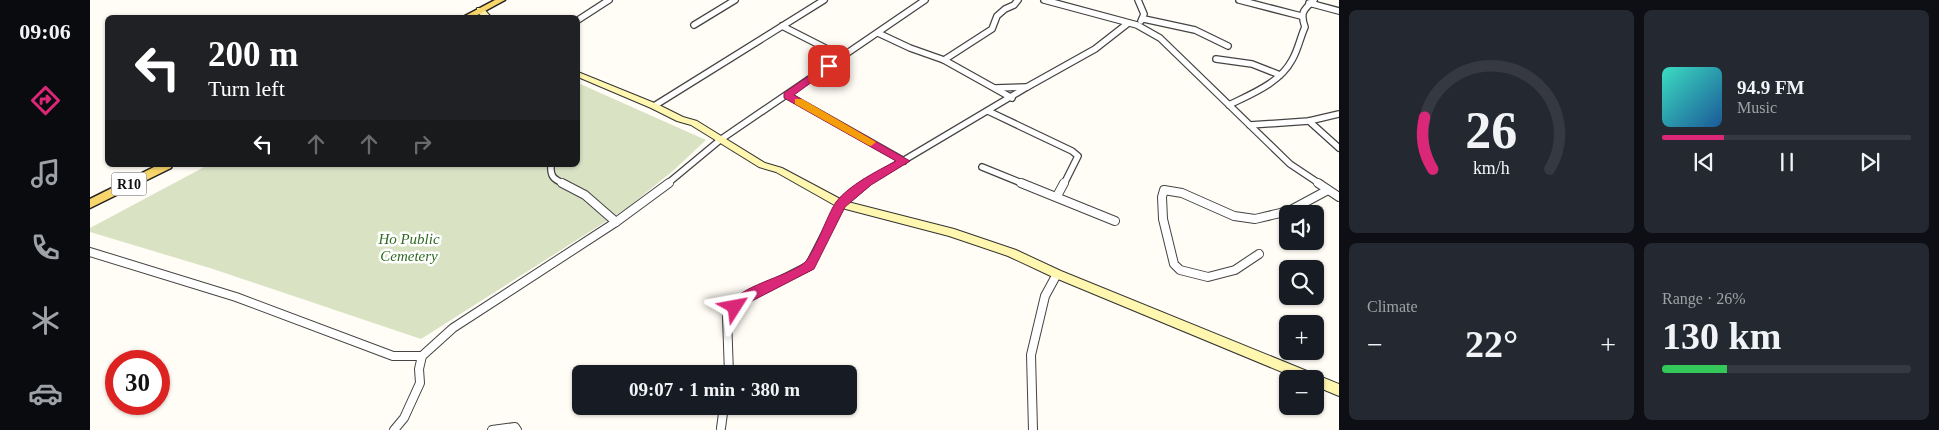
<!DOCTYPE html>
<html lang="en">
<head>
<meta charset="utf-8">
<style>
  :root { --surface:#171b24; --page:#242831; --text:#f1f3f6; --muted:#9ea1a6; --line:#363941; --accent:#db2777 }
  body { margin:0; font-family:Georgia,serif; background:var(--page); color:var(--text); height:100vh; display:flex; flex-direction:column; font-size:19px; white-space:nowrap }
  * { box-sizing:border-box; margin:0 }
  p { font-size:16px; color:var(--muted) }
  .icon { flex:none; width:28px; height:28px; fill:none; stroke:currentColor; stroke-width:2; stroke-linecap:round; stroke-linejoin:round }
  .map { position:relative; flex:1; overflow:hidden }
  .drawer { display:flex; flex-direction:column; gap:10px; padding:10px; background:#0d0f14; width:600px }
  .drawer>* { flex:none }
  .guide { position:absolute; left:15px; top:15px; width:475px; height:152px; border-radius:8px; box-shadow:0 1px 4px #0004; background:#202124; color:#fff; overflow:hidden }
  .fabs { position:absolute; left:1189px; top:205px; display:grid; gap:10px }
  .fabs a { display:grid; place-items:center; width:45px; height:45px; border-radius:8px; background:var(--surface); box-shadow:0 1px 4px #0004; font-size:25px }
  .speed { position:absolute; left:15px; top:350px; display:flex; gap:10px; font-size:25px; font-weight:700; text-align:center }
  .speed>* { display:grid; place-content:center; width:65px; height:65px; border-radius:50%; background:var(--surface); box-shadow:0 1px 4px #0004; line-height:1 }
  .speed .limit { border:8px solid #d22; background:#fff; color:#111 }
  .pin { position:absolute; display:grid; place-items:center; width:42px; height:42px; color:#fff; margin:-21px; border-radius:10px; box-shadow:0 2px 8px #0006 }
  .me { position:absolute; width:55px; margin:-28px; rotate:56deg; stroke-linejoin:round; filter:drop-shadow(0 0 4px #0008) }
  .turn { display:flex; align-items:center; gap:18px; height:105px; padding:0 20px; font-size:22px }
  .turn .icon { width:65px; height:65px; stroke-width:2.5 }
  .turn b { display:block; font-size:35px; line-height:42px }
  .lanes { display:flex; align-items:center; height:48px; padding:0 20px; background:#0003; justify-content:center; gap:25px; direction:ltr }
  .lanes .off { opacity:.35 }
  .big { font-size:38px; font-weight:700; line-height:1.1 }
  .drawer .tile { flex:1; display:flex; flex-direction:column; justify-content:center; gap:8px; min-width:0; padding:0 18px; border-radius:8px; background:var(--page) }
  .drawer .dial { align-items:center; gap:0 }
  .dial svg { height:130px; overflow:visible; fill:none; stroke:var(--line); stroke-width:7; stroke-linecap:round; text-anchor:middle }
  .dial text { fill:var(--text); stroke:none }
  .song { display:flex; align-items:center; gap:15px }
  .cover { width:60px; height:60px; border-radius:8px; background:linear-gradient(135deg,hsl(170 70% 55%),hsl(210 70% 35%)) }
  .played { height:5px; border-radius:2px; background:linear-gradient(90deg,var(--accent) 25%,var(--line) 25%) }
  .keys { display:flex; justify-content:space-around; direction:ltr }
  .heat { display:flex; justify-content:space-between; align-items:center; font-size:28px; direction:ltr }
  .charge { height:8px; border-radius:4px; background:linear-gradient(90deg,#34c759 26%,var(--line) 0) }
  .drawer .tiles { flex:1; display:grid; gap:10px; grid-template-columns:repeat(2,1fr) }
  .trip { position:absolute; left:482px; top:365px; width:285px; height:50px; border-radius:8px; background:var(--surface); box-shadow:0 1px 4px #0004; font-weight:700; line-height:50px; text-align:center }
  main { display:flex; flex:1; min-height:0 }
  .tab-bar { display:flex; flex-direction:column; width:90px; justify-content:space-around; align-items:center; background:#090b0e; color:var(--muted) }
  .tab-bar .icon { width:35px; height:35px }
  .tab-bar .current { color:var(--accent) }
  .tab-bar b { font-size:22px; color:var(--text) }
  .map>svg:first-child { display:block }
  .cemetery { fill:#d9e3c4 }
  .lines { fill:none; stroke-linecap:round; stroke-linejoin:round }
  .street-far1-casing { stroke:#444; stroke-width:8 }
  .street-casing { stroke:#444; stroke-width:10 }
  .secondary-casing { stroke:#333; stroke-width:2 }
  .primary-casing { stroke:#222; stroke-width:3 }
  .street-far1 { stroke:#fff; stroke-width:5.5 }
  .street { stroke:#fff; stroke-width:8 }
  .secondary { fill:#fff6b0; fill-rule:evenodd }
  .primary { fill:#f9d66b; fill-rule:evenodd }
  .route { fill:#db2777; stroke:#8e194d }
  .slow { fill:#f59e0b }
  .labels { text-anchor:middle; stroke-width:5; stroke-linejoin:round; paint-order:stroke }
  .shield { fill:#fff; stroke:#585858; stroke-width:1 }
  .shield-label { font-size:14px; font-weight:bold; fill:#111 }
  .park-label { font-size:15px; font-style:italic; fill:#2f6b1f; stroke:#fff }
</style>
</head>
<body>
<main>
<nav class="tab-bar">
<b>09:06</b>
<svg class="icon current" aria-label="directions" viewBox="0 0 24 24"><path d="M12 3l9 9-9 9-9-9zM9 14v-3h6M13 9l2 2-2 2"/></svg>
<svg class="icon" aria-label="music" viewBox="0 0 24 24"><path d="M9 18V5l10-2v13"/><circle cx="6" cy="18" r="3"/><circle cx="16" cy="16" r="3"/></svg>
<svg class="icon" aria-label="phone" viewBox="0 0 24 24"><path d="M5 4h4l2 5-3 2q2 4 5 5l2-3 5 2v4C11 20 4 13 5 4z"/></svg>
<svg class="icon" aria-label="climate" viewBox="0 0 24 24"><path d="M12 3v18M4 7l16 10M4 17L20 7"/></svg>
<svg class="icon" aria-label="car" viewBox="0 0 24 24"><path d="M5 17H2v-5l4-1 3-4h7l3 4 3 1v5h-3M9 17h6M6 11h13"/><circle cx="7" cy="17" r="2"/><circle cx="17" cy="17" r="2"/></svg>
</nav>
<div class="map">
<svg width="1249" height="430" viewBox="0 0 1249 430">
  <rect width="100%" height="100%" fill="#fffdf5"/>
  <polygon class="cemetery" points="488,83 616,140 584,170 537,208 331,339 123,269 0,232 0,228 118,165 488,165"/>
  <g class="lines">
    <defs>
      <g id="street-far1">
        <polyline points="954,0 1047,25 1070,38 1200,164 1230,184"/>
        <polyline points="1048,0 1054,14 1051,21"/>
        <polyline points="1149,0 1211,16"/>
        <polyline points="1219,3 1249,11"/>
        <polyline points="1054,19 1105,30 1138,46"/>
        <polyline points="488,20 519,0"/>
        <polyline points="604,25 645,0"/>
        <polyline points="692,26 753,57"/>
        <polyline points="788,33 820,48 854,60 902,29 907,16 915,9 924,5 928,0"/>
        <polyline points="1126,59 1162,64 1190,75"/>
        <polyline points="854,60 922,98"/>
        <polyline points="905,88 937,87"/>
        <polyline points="697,95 814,161"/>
        <path d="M1139,105c22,-11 51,-22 63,-45 6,-10 8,-22 13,-33 -5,-14 -2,-17 9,-27"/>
        <polyline points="564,106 734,0"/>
        <polyline points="898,111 982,151 988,156 974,184"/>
        <polyline points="1219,121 1249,148"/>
        <polyline points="1160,125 1219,121 1249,114"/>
        <path d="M461,165c-1,12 3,14 13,19"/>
        <polyline points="892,167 934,184"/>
        <polyline points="577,184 630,140 835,0"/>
        <polyline points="774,184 937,87 1005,49 1037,24"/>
      </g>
      <g id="street">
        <polyline points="472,183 495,195 526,222"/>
        <polyline points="931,183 1025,221"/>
        <polyline points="1228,183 1249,197"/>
        <polyline points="967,196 974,183"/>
        <polyline points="0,252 146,297 303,356 332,356"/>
        <polyline points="1169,254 1145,270 1118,277 1090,270 1084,264 1073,219 1072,197 1074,190 1092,193 1144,216 1165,219 1199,211 1238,190"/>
        <polyline points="639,374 637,317 645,307 658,297 719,266 751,204 776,183"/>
        <polyline points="631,428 634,406"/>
        <polyline points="304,430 314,418 330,383 329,369 332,356 363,328 526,222 579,183"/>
        <polyline points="402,430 425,427 427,430"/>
        <polyline points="943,430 941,355 955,296 967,274"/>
      </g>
      <g id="secondary">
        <polygon points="387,8 393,8 402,18 394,18 387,12"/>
        <polygon points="488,72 567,104 593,117 607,121 675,163 692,168 754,201 864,229 926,250 971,271 1249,384 1249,396 1225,386 1225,379 1209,379 963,277 918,256 859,236 748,207 686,172 669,167 601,125 587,121 561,108 488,77"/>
      </g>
      <g id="primary">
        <polygon points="405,0 415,0 382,18 371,18"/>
        <polygon points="68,165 82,165 81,168 0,208 0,199"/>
      </g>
    </defs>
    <use href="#street-far1" class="street-far1-casing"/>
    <use href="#street" class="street-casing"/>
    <use href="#secondary" class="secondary-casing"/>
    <use href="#primary" class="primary-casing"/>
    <use href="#street-far1" class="street-far1"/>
    <use href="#street" class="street"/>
    <use href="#secondary" class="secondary"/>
    <use href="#primary" class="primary"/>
  </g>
  <path class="route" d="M736,64h3l5,2 -40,29 116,66 -39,24 -26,22 -31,62 -62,32 -13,10 -4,1 -5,-1 -2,-4c11,-22 57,-29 76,-44 10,-8 23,-48 32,-61 13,-17 41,-31 60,-41l-112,-63v-5z"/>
  <polygon class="slow" points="705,99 712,99 786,142 781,146 778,145 705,104"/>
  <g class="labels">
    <rect class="shield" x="21.5" y="172.5" width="35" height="23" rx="4"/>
    <g class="shield-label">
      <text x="39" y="189">R10</text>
    </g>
    <g class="park-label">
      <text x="319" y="244">Ho Public<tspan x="319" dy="17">Cemetery</tspan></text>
    </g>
  </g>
</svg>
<div class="fabs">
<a><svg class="icon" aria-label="sound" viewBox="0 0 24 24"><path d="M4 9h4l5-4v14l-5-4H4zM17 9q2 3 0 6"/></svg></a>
<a><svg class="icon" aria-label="search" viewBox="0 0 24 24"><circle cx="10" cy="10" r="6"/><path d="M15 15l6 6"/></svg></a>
<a>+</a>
<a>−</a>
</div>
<div class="speed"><div class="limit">30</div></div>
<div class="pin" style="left:739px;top:66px;background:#d93025"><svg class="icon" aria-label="arrive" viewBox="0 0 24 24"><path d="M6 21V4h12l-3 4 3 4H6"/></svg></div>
<svg class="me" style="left:645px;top:307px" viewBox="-20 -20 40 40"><path d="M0-17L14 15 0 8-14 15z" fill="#db2777" stroke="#fff" stroke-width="4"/></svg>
<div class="trip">09:07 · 1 min · 380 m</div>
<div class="guide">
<div class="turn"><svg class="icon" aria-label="left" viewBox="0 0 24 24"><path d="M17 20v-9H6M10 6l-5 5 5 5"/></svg><div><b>200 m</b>Turn left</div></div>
<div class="lanes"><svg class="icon" aria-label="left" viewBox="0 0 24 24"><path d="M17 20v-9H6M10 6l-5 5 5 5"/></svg><svg class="icon off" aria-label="ahead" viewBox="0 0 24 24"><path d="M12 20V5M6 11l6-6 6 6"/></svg><svg class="icon off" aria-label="ahead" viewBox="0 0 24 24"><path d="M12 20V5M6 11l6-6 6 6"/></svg><svg class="icon off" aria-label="right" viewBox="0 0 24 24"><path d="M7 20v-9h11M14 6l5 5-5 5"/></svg></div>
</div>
</div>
<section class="drawer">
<div class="tiles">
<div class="tile dial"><svg viewBox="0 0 100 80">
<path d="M14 69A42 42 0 1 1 86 69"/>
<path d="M14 69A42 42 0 0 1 9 37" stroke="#db2777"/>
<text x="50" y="56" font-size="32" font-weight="700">26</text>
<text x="50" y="72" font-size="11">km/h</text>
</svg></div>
<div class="tile">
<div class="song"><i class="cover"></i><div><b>94.9 FM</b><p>Music</p></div></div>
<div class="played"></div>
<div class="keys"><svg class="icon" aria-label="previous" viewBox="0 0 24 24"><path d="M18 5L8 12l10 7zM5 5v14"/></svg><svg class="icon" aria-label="pause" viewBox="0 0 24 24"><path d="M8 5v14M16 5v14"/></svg><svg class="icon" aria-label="next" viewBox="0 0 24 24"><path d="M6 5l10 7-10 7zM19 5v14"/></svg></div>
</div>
<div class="tile"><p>Climate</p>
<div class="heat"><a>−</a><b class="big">22°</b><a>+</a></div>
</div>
<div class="tile"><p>Range · 26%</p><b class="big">130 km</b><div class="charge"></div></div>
</div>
</section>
</main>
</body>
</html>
